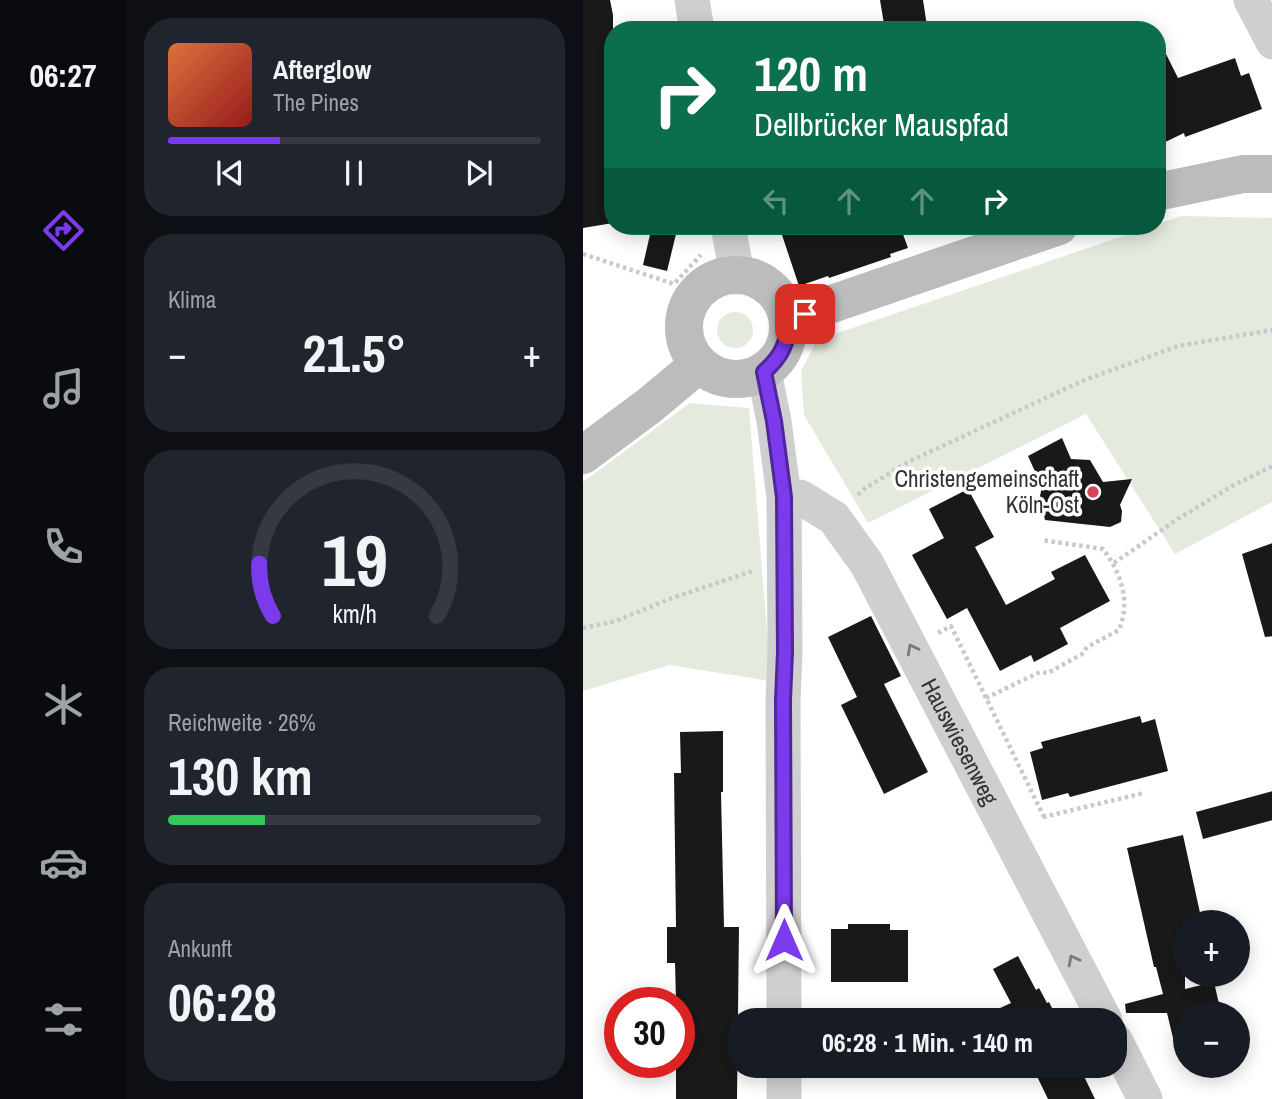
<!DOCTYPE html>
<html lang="de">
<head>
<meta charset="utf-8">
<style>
  :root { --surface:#171b24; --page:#20242c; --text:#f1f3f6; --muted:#9ea1a6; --line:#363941; --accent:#7c3aed }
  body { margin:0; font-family:"Archivo Narrow",sans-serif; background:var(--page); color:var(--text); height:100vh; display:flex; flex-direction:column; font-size:26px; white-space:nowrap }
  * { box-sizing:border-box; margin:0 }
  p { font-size:23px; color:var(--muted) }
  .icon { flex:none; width:38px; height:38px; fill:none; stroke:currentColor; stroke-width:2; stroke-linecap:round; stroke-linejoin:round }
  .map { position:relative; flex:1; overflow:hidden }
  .details { display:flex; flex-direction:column; gap:18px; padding:18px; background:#0d0f14; width:457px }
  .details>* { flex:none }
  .banner { position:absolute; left:21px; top:21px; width:562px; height:214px; border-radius:28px; box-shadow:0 4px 18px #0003; background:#0b6e4f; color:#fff; overflow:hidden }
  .fabs { position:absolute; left:590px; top:910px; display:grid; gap:14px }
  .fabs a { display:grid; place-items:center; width:77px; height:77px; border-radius:50%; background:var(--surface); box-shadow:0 4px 18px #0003; font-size:35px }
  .speed { position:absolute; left:21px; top:987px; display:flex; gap:14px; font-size:35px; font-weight:700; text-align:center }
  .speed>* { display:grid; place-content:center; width:91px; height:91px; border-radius:50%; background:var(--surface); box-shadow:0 4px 18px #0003; line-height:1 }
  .speed .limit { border:10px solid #d22; background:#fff; color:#111 }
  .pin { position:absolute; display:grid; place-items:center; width:60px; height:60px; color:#fff; margin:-30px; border-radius:14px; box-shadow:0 4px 10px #0006 }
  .me { position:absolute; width:77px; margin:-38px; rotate:0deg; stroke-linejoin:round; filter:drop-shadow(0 0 5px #0008) }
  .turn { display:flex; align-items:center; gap:24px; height:147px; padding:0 35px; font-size:32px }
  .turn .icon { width:91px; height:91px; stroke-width:2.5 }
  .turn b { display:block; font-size:49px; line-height:60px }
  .lanes { display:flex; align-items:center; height:66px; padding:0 35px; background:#0003; justify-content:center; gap:35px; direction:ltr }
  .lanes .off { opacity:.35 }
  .big { font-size:52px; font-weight:700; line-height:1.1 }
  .details .tile { flex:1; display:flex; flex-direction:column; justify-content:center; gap:10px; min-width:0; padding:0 24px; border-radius:28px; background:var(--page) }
  .details .dial { align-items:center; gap:0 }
  .dial svg { height:182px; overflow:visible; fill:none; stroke:var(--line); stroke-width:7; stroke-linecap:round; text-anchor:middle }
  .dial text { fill:var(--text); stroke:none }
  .song { display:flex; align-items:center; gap:21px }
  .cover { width:84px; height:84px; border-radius:10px; background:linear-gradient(135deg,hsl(20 70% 55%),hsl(0 70% 35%)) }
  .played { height:7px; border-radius:4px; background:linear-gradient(90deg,var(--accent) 30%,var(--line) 30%) }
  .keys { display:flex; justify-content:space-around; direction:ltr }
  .heat { display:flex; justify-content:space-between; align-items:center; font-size:38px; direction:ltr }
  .charge { height:10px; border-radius:5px; background:linear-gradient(90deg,#34c759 26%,var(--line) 0) }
  .trip { position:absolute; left:145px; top:1008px; width:399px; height:70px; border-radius:28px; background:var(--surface); box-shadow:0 4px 18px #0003; font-weight:700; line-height:70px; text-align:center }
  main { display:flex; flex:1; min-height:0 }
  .dock { display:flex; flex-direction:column; width:126px; justify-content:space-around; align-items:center; background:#090b0e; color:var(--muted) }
  .dock .icon { width:49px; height:49px }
  .dock .current { color:var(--accent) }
  .dock b { font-size:32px; color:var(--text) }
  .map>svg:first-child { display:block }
  .green { fill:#e5eade }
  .building { fill:#191919 }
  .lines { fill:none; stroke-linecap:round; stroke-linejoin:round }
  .path { stroke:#c9c9c9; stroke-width:4.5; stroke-dasharray:3.5 3.5; stroke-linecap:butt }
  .street { stroke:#cfcfcf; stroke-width:35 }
  .secondary { stroke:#bcbcbc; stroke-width:38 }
  .oneway { stroke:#797979 }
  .route-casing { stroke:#51269a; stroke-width:18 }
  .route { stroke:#7c3aed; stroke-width:12 }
  .poi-dot { fill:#d7455c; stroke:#fff; stroke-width:2.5 }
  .labels { text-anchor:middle; stroke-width:7; stroke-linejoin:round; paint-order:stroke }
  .poi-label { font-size:23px; fill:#323232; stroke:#fff; text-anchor:end }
  .street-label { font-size:23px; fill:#323232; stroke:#fff }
</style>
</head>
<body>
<main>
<nav class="dock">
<b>06:27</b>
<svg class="icon current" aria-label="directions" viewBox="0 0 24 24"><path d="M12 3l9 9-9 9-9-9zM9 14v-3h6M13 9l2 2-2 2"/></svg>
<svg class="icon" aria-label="music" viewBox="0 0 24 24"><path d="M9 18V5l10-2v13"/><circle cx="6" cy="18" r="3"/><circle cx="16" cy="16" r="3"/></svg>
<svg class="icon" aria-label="phone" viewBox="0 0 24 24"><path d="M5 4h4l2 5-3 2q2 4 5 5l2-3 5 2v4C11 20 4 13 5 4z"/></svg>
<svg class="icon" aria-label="climate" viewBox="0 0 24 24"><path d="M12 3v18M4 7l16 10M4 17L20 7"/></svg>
<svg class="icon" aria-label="car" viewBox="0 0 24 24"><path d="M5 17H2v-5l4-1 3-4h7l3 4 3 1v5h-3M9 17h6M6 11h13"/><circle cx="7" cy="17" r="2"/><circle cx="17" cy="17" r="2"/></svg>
<svg class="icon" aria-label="filters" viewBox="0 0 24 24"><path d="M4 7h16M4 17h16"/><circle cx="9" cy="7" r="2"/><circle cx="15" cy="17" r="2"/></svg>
</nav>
<section class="details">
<div class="tile">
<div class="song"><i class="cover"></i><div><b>Afterglow</b><p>The Pines</p></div></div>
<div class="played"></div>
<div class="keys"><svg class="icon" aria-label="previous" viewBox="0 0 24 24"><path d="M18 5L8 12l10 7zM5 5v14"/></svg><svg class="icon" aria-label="pause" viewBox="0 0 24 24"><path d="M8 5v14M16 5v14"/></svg><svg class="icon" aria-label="next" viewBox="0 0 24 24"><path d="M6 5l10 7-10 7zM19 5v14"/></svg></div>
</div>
<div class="tile"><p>Klima</p>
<div class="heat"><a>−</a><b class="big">21.5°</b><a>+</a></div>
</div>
<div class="tile dial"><svg viewBox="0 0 100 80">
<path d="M14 69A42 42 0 1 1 86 69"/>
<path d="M14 69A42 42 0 0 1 8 46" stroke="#7c3aed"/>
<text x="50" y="56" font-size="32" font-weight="700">19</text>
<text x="50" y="72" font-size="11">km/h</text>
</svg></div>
<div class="tile"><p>Reichweite · 26%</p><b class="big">130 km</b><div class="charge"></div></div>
<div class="tile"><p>Ankunft</p><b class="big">06:28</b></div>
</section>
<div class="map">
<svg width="690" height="1099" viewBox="0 0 690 1099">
  <rect width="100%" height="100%" fill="#fff"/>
  <g class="green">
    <polygon points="599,216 689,218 689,502 592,554 503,414 285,523 221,415 218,371 234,340 570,226 574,226 574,224"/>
    <circle cx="152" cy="330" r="18"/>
    <polygon points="107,403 166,408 188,681 86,665 0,691 0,482"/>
  </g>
  <g class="building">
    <polygon points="0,0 27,0 30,15 30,223 0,228"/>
    <polygon points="297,0 340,0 344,26 319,30 302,30"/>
    <polygon points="574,36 595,78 652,58 658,76 666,73 679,109 602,137 601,133 574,146"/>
    <polygon points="69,226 95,226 84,271 60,265"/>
    <polygon points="196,226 317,226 325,248 307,254 308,257 246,278 245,276 216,286"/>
    <polygon points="479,438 488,459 507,460 520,482 549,479 537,505 539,511 538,522 527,527 462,520 457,496 459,487 445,456"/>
    <polygon points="385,489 411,537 392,547 423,605 472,579 468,572 502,555 527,601 477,628 485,644 451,662 448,655 417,671 384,608 364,619 329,555 361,538 346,509"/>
    <polygon points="690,543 690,636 682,637 659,554"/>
    <polygon points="288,616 318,676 301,684 345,772 301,794 258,705 274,697 245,637"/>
    <polygon points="557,716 559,723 572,719 585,771 487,797 485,793 459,800 447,752 460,748 458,742"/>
    <polygon points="140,731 140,792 138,792 141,927 156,927 154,1099 93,1099 93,1062 96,1062 96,1001 93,1001 92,963 84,963 84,927 93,927 91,773 98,773 97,732"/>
    <polygon points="690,791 690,820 620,839 613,812"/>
    <polygon points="600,835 619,922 602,922 602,989 631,982 638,1013 602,1013 602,1045 592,1046 584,1013 543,1013 542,1004 580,994 573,967 571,967 544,848"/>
    <polygon points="265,924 307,924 307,930 325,930 325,982 248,982 248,929 265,929"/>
    <polygon points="435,956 453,990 456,988 464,1003 466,1002 475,1020 420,1020 415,1009 428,1003 410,969"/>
    <polygon points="449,1066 496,1066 512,1099 465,1099"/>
  </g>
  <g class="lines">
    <g class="path">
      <polyline points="0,254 91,284 118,255"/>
      <polyline points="275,495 281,489 325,462 499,381 595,346 690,330"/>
      <polyline points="531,563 593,520 651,485 690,466"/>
      <polyline points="0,628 33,621 89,598 170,571"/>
      <polyline points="355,633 368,626 461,817"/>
      <path d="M403,698l54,-26 8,1 34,-19 5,-7 32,-17c12,-29 2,-57 -16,-81l-62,-9"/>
      <polyline points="460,817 561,793"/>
    </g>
    <g class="street">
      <polyline points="109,0 114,30"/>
      <polyline points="668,0 690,42"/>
      <polyline points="145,226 154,274"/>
      <polyline points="181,372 191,421 201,497 202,652 200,700 201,1020"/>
      <path id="s1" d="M201,497h16l34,21 33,46 238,456"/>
      <polyline points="532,1040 562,1099"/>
      <polyline points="201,1066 201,1099"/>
    </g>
    <g class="secondary">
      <polyline points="574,192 660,174 690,174"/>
      <circle cx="153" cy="327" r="52"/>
      <polyline points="205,319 476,226"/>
      <polyline points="0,455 67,405 116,364"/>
    </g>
  </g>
  <defs><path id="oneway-chevron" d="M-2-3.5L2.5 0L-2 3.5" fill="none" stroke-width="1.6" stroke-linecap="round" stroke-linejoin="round" transform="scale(1.75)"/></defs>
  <g class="oneway">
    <use href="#oneway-chevron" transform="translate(329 649) rotate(-118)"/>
    <use href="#oneway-chevron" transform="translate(490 960) rotate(-117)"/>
  </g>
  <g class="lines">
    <defs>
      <path id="route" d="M201,940l-1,-240 2,-48 -1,-155 -10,-76 -10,-49c17,-15 25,-30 24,-53l17,-5"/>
    </defs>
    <use href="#route" class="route-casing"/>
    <use href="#route" class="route"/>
  </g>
  <circle class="poi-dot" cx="510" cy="492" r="7"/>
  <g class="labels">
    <g class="poi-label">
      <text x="496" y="487">Christengemeinschaft<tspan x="496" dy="26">Köln-Ost</tspan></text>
    </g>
    <g class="street-label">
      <text dy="8" stroke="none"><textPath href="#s1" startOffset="313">Hauswiesenweg</textPath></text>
    </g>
  </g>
</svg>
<div class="fabs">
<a>+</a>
<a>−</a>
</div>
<div class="speed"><div class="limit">30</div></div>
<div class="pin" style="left:222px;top:314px;background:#d93025"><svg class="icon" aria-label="arrive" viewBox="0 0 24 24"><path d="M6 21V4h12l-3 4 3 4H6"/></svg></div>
<svg class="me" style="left:201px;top:940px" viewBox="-20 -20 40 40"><path d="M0-17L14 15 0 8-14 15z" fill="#7c3aed" stroke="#fff" stroke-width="4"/></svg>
<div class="trip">06:28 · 1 Min. · 140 m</div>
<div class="banner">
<div class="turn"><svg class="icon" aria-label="right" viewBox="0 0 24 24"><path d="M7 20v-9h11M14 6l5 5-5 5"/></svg><div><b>120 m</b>Dellbrücker Mauspfad</div></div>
<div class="lanes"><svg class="icon off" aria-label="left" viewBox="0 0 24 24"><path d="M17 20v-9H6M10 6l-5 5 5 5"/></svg><svg class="icon off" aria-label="ahead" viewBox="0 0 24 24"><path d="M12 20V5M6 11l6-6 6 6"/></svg><svg class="icon off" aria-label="ahead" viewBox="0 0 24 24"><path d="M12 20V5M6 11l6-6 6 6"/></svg><svg class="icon" aria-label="right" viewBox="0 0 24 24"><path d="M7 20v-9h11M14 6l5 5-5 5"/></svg></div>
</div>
</div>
</main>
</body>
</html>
